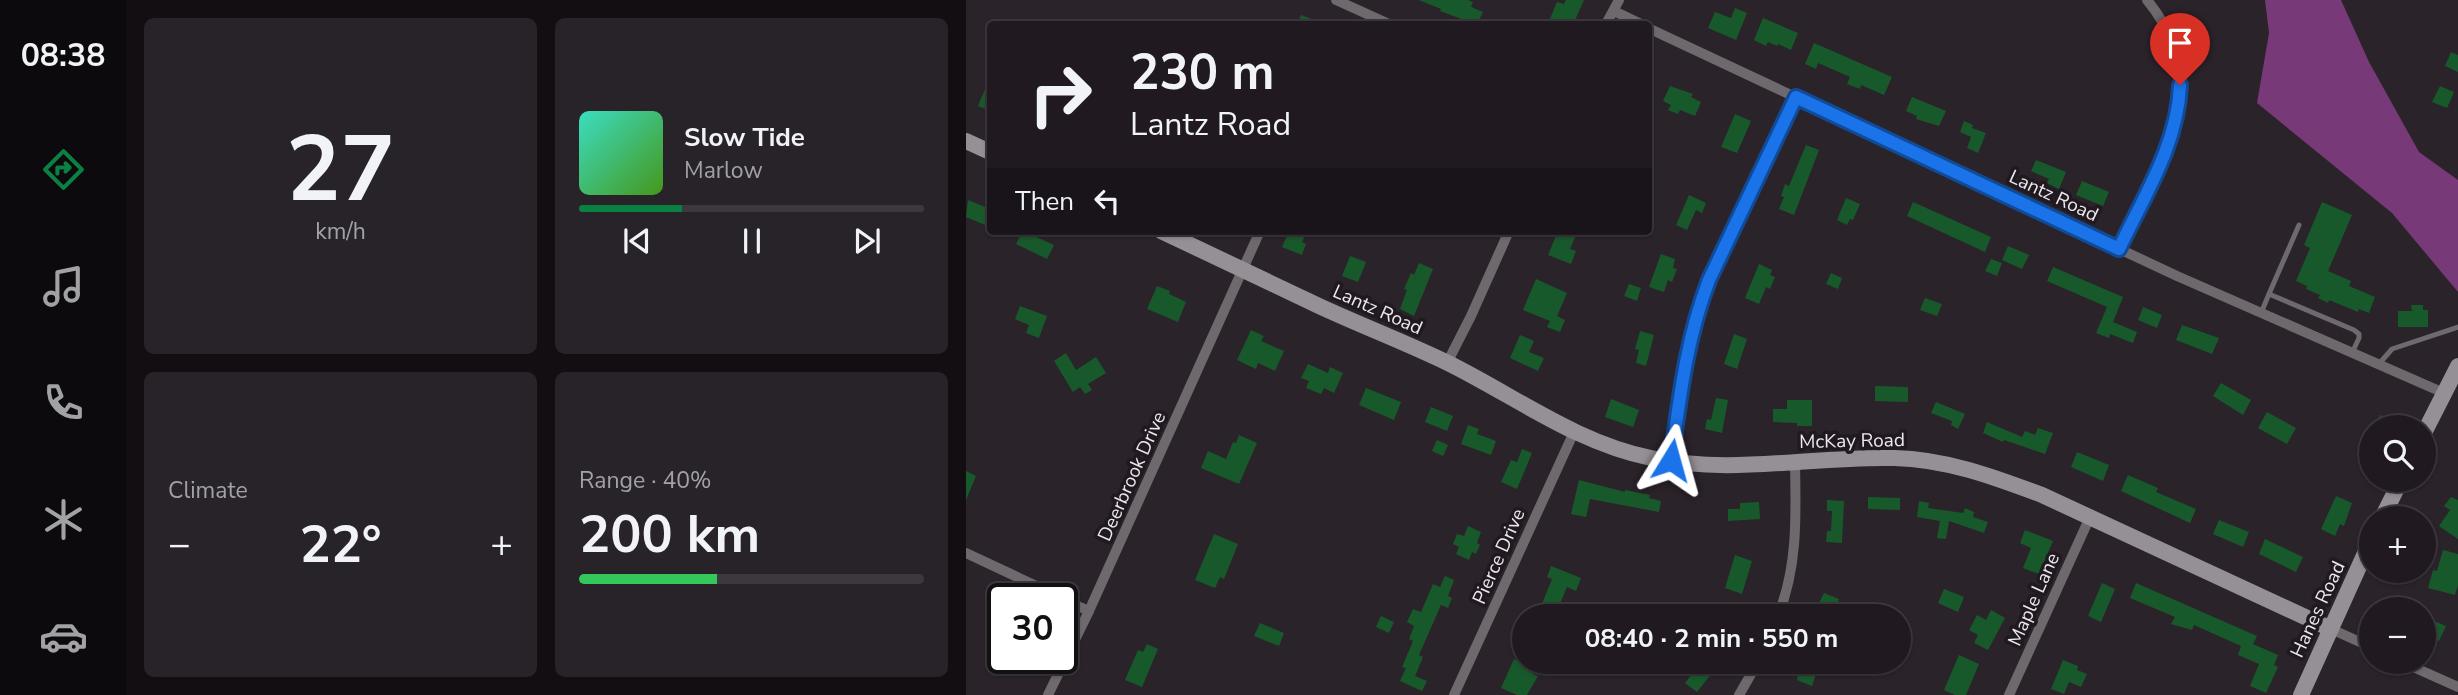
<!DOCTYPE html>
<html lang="en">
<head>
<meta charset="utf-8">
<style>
  :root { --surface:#201a20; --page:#282329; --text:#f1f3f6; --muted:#a2a1a5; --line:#3d383e; --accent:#0b8043 }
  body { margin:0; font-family:"Nunito Sans",sans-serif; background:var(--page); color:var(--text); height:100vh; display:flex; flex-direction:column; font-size:26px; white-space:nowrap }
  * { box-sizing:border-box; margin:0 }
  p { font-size:23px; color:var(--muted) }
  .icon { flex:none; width:38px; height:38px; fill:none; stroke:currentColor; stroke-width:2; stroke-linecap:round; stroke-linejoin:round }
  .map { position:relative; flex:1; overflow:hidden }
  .sheet { display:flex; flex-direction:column; gap:18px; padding:18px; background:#120e12; width:840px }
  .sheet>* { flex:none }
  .banner { position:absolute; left:21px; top:21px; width:665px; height:214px; border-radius:7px; box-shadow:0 2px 5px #0004,0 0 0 2px var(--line); background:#201a20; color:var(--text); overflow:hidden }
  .tools { position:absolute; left:1393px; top:415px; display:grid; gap:14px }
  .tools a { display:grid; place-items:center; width:77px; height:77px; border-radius:50%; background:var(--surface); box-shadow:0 2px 5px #0004,0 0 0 2px var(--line); font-size:35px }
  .speed { position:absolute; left:21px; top:583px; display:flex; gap:14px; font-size:35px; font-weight:700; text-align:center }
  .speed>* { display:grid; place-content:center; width:91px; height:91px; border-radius:50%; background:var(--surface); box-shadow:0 2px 5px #0004,0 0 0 2px var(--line); line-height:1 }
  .speed .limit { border:4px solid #111; border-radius:10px; background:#fff; color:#111 }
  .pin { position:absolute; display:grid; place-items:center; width:60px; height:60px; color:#fff; margin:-72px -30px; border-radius:50% 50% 50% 0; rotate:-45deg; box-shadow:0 0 7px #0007 }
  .pin .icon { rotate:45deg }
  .me { position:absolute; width:77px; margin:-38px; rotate:8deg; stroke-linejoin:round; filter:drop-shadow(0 0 5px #0008) }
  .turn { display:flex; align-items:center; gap:24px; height:147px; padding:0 28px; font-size:32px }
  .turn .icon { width:91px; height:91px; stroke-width:2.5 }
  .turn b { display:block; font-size:49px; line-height:60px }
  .then { display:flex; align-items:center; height:66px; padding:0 28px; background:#0003; gap:14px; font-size:26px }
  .big { font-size:52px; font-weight:700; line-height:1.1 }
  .sheet .tile { flex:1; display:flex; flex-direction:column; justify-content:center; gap:10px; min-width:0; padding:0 24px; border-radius:10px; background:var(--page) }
  .sheet .dial { align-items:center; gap:0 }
  .dial b { font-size:91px; line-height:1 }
  .song { display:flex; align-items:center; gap:21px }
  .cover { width:84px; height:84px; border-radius:10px; background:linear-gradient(135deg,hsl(170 70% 55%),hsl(100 70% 35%)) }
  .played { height:7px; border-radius:4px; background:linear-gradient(90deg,var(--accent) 30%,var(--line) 30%) }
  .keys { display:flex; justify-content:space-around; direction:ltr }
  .heat { display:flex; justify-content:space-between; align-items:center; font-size:38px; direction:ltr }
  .charge { height:10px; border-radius:5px; background:linear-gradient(90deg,#34c759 40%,var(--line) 0) }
  .sheet .tiles { flex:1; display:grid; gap:18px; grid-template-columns:repeat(2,1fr) }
  .trip { position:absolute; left:546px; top:604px; width:399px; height:70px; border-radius:35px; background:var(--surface); box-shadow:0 2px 5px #0004,0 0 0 2px var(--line); font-weight:700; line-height:70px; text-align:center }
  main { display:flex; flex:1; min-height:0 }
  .menu { display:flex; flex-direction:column; width:126px; justify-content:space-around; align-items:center; background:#0d0a0d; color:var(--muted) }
  .menu .icon { width:49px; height:49px }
  .menu .selected { color:var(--accent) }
  .menu b { font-size:32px; color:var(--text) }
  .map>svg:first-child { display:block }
  .forest { fill:#783979 }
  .building { fill:#18592b }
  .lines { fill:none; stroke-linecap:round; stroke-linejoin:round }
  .lane { stroke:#6d696d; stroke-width:5 }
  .street { stroke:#6d696d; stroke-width:10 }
  .secondary { stroke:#959095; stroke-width:16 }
  .route-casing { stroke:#114b97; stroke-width:18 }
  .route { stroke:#1a73e8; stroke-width:12 }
  .labels { text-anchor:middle; stroke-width:7; stroke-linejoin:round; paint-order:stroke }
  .street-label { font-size:19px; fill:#ede8ed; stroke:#201a20 }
</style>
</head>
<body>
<main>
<nav class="menu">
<b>08:38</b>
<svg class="icon selected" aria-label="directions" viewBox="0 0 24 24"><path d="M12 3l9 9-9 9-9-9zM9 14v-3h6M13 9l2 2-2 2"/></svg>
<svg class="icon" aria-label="music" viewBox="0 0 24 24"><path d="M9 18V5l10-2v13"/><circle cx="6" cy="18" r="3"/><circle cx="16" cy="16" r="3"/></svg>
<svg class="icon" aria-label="phone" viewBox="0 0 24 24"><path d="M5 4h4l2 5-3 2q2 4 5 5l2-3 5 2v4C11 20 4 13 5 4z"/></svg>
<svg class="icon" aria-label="climate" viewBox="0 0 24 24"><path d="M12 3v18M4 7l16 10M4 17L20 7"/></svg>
<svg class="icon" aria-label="car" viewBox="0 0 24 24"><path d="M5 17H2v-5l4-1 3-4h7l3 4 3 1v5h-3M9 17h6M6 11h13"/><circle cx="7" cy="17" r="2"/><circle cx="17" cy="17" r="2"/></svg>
</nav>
<section class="sheet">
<div class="tiles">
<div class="tile dial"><b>27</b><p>km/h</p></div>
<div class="tile">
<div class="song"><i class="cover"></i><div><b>Slow Tide</b><p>Marlow</p></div></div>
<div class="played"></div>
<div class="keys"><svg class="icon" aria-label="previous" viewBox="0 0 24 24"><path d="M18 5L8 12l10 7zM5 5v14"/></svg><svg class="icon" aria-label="pause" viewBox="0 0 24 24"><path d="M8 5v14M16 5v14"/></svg><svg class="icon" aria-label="next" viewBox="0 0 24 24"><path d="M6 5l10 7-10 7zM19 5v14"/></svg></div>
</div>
<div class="tile"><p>Climate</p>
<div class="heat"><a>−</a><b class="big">22°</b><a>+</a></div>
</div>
<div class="tile"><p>Range · 40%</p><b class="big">200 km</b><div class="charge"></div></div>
</div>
</section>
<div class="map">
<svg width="1492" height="695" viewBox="0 0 1492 695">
  <rect width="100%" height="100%" fill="#2a232a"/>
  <polygon class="forest" points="1299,0 1375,0 1403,62 1453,152 1492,180 1492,292 1426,213 1291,103 1303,33"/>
  <g class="building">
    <polygon points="453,0 502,0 507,2 505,7 517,12 511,24 509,24 474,11 475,9"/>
    <polygon points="600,0 618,0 609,20 608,20 605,24 591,24 583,21 591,2 598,4"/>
    <polygon points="769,8 781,13 770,40 742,28 749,12 765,18"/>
    <polygon points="335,15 359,24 331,24"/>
    <polygon points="797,18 832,33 825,50 812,44 811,46 802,42 800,46 788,40"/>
    <polygon points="848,43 926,77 918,95 895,85 894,89 881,84 884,77 852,63 850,69 839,64"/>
    <polygon points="1485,52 1492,55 1492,72 1479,66"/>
    <polygon points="24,77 24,111 12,106"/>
    <polygon points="704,86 727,94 725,97 735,102 729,116 714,110 712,114 702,110 705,105 697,101"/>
    <polygon points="1474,86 1488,92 1481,108 1466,102"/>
    <polygon points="946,97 980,111 973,126 950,119 951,116 940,111"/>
    <polygon points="769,114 785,121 771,153 755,147"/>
    <polygon points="998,121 1007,125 1006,128 1020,133 1012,153 1001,148 1005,137 994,132"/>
    <polygon points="840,145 853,150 828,215 813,209 818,197 815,196 819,184 823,186"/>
    <polygon points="1070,160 1100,172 1093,189 1081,183 1083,179 1065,171"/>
    <polygon points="1116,181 1143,192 1137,206 1110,195"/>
    <polygon points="723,195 740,203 736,213 730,210 721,230 710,225"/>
    <polygon points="880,198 894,204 887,220 884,219 881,225 871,220"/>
    <polygon points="2,200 24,209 24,227 0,217"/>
    <polygon points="947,202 1025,237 1019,252 941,216"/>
    <polygon points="1356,202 1386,215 1362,271 1385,281 1383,286 1409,297 1403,313 1393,309 1392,312 1363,300 1362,303 1352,298 1354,295 1340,289 1341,286 1330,281 1344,248 1338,245"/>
    <polygon points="57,231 88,245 81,259 50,244"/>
    <polygon points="323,231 341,231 336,242 340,244 336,255 316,247"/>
    <polygon points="592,231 611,233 604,249 610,251 605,264 582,255"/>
    <polygon points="1042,246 1063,255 1056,269 1036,260"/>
    <polygon points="695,254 709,259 707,268 711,269 706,282 702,280 698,292 683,287"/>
    <polygon points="384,256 400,262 392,282 376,276"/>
    <polygon points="1025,259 1036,263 1031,276 1019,271"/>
    <polygon points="453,263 467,269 448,316 434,309 441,290 438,289 445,273 448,275"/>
    <polygon points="793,264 806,270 804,275 809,277 804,289 800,287 793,304 779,298"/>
    <polygon points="1087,267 1157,297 1147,322 1171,332 1167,343 1144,334 1143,338 1130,333 1141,307 1081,281"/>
    <polygon points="865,273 876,278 872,289 860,284"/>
    <polygon points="570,279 601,293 591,316 599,320 594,332 581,327 584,321 557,310"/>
    <polygon points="663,284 675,288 671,301 658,296"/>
    <polygon points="191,286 204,291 203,294 220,302 212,322 181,309"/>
    <polygon points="959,298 976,304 971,316 954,310"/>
    <polygon points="1445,305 1457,305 1457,310 1462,310 1462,327 1432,327 1432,311 1446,311"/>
    <polygon points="54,306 81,316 73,338 60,333 63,325 49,319"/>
    <polygon points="1177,307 1196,315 1191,328 1172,320"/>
    <polygon points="1216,325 1253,338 1246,354 1210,340"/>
    <polygon points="285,330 298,336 295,341 318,351 309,371 292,363 290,369 271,360"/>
    <polygon points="674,331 688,335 680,366 670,363 673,350 669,349"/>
    <polygon points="768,334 781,339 771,369 758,364"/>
    <polygon points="554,335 568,341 563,352 578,358 572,371 544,358"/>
    <polygon points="100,353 110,370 130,357 140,373 122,384 126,390 119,394 114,387 107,392 88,361"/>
    <polygon points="342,364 362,373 364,367 377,373 368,393 358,388 355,394 340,388 343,381 335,378"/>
    <polygon points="1255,383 1285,400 1277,415 1247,396"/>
    <polygon points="909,386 942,387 942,402 909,401"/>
    <polygon points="400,388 435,402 428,420 393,405"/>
    <polygon points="750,398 762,400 756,433 739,429 741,419 745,420"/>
    <polygon points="645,399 673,410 667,427 639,417"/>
    <polygon points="821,400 846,400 846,426 831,426 831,423 807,422 807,409 821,409"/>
    <polygon points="970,402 999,414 992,429 985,425 986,421 965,413"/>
    <polygon points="465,407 487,416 481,431 459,422"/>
    <polygon points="1301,412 1330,428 1321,444 1292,428"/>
    <polygon points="1414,415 1442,427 1410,427"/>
    <polygon points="1021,422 1056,437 1059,431 1069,435 1072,428 1087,433 1079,454 1038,440 1037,442 1017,433"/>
    <polygon points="502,425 513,429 511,434 530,441 525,455 495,444"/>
    <polygon points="273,435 291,443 273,484 235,468 242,451 260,459 267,442 270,443"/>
    <polygon points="471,440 482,445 477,456 466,451"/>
    <polygon points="1397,442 1405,445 1405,460 1392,455"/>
    <polygon points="556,449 566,453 551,489 535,482 545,460 551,462"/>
    <polygon points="1111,452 1143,465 1137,481 1105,467"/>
    <polygon points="0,471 10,476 0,500"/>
    <polygon points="1162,475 1192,488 1190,492 1230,509 1224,523 1155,491"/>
    <polygon points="613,480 659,492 659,490 684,495 683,498 695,501 693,512 624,499 620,517 605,514"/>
    <polygon points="1370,496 1386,503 1378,526 1374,524 1369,536 1355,529"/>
    <polygon points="902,497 934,498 934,510 902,509"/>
    <polygon points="1485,497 1492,500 1492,539 1473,526 1484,510 1478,506"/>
    <polygon points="861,500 878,501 876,543 860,542 861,531 865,531 866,511 861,511"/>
    <polygon points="953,501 963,503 962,508 997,513 999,508 1008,512 1007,517 1022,522 1018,533 983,521 980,539 971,538 974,521 951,517"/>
    <polygon points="793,502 794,519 762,521 762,509 774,509 774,503"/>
    <polygon points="1253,520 1283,532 1277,547 1247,534"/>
    <polygon points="502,526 515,532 511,543 514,545 510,554 506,552 503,560 490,554 493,547 487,544 491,534 498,536"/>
    <polygon points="1059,530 1087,541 1073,574 1057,568 1065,548 1054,543"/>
    <polygon points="248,534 272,544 258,579 254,577 249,588 229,580"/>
    <polygon points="1299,539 1337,557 1330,572 1293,554"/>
    <polygon points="1477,550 1492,554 1492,585 1489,595 1462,588 1467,570 1471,571"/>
    <polygon points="769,555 786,561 776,594 759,588"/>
    <polygon points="585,566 615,578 610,591 601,587 589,616 571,616 586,579 581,577"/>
    <polygon points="479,576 488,580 482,596 486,598 482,608 475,605 453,655 457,657 449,676 461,681 456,691 434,681 440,668 436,667 447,641 443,639 448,626 441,622 447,609 455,612 467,584 474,587"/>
    <polygon points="1136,583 1149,589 1135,622 1122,616"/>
    <polygon points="1170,583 1291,636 1287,644 1312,655 1308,665 1312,667 1300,693 1284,686 1293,664 1272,655 1275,646 1228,625 1226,630 1205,624 1209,617 1164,598"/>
    <polygon points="978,589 998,597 992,612 972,603"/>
    <polygon points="858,593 873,599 868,613 875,616 847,616"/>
    <polygon points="749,606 772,616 745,616"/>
    <polygon points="1025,610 1039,618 1022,650 1008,643 1012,635 1003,630 1011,615 1020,620"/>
    <polygon points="415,616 428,622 423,633 410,627"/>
    <polygon points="1458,617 1480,626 1473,641 1458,635"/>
    <polygon points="294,623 318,633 313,646 288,636"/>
    <polygon points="181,644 192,649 176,687 159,680 172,650 177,652"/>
    <polygon points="993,655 1013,664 1000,695 989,695 978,690"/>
    <polygon points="548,659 570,668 567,674 572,676 561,695 551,695 535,688"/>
    <polygon points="1097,660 1112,666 1111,670 1121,674 1115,687 1103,682 1098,694 1085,689"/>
    <polygon points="735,662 741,662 750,668 731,692 719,683"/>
    <polygon points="834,662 854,662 846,686 831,680"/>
  </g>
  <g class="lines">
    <g class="lane">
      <polyline points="1303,294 1333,225"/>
      <polyline points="1295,313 1303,294 1388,330 1393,334 1393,338 1386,353"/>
      <polyline points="1412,365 1426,349 1492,327"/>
    </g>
    <g class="street">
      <polyline points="370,0 423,24"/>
      <polyline points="648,11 675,24"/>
      <polyline points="640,24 653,0"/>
      <polyline points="682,28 1211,276 1478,393"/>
      <path d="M1153,249c39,-80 97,-166 28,-249"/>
      <polyline points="481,363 505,316 543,231"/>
      <path d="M705,460c9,-63 15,-120 38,-180l86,-182"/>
      <polyline points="0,553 96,598"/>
      <polyline points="96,599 123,611"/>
      <path d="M812,616c20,-50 18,-101 17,-153"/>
      <polyline points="1365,629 1405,647"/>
      <polyline points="1436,662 1492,687"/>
      <polyline points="82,695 123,611 294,231"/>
      <polyline points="488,695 608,432"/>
      <polyline points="773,695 792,662"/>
      <polyline points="1043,695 1124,517"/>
    </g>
    <g class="secondary">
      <polyline points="0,141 24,152"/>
      <path d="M195,231c52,25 105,50 158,75 43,20 88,37 131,58 66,33 127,79 201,94 80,17 162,-2 243,0 52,1 100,19 148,37l289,134"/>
      <polyline points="1458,433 1492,366"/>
      <polyline points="1416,518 1435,480"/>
      <polyline points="1335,695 1405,540"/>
    </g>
  </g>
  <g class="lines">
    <defs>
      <path id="route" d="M705,460c9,-63 15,-120 38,-180l87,-183 323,152c25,-53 59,-105 61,-164"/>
    </defs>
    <use href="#route" class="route-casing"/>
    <use href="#route" class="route"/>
  </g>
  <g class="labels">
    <g class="street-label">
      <text transform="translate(1088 195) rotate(25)" y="7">Lantz Road</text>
      <text transform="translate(412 309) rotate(24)" y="7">Lantz Road</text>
      <text transform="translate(886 440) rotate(-1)" y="7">McKay Road</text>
      <text transform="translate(165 476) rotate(-66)" y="7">Deerbrook Drive</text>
      <text transform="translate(532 556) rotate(-66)" y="7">Pierce Drive</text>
      <text transform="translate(1067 599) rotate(-66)" y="7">Maple Lane</text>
      <text transform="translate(1351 609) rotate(-65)" y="7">Hanes Road</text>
    </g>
  </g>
</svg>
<div class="tools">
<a><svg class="icon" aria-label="search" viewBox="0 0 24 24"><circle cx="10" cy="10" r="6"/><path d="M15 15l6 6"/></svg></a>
<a>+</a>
<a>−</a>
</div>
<div class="speed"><div class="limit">30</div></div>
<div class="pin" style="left:1214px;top:85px;background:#d93025"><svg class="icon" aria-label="arrive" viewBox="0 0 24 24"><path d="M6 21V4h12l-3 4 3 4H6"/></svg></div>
<svg class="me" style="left:705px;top:460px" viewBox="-20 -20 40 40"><path d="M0-17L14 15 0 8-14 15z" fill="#1a73e8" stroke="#fff" stroke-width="4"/></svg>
<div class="trip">08:40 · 2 min · 550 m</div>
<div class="banner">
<div class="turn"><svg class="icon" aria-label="right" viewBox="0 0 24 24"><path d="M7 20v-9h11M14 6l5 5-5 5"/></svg><div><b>230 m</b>Lantz Road</div></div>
<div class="then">Then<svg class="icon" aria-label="left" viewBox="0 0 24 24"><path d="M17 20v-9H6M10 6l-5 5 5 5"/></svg></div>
</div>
</div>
</main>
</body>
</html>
